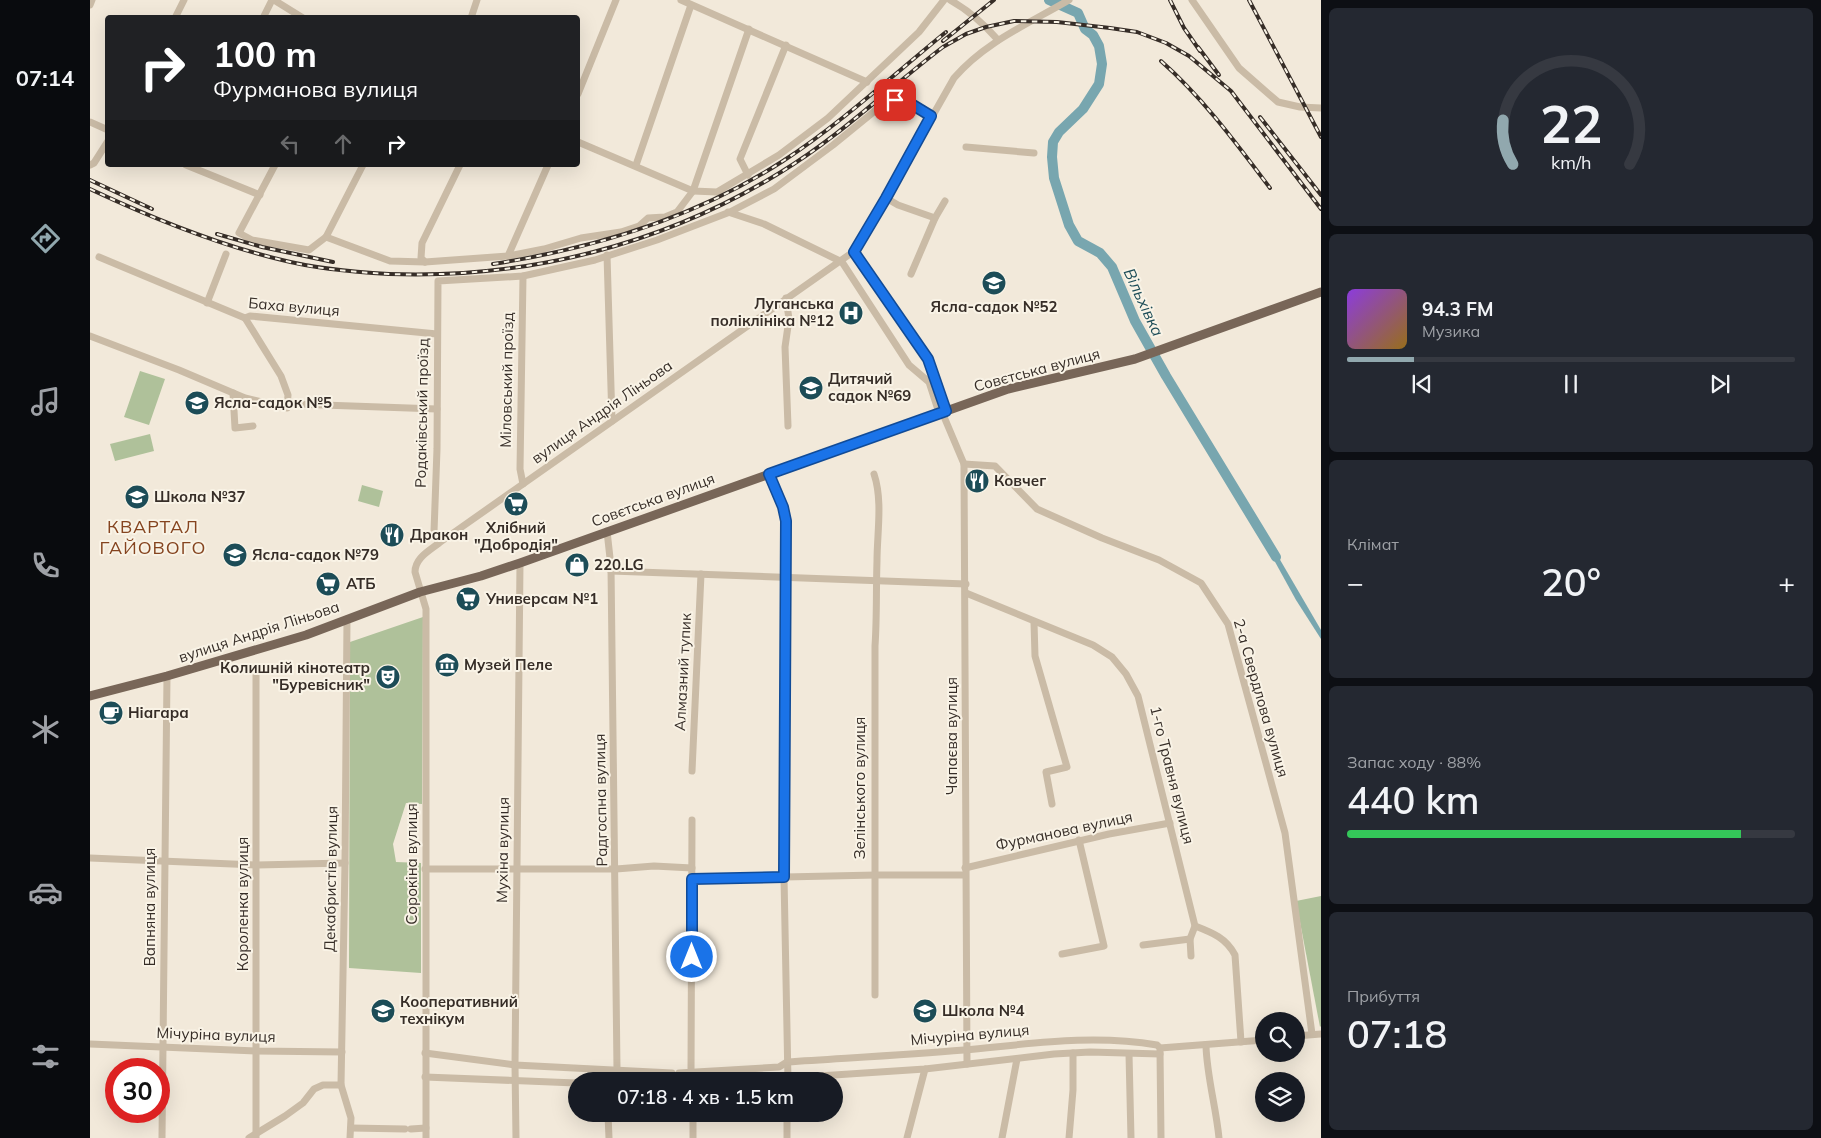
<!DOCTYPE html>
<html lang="uk">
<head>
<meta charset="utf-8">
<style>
  :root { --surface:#171b24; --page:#242831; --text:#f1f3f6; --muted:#9ea1a6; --line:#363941; --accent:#91a8ae }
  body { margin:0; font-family:Mulish,sans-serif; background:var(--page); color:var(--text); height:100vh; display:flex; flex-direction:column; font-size:19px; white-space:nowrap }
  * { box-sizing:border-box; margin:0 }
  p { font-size:16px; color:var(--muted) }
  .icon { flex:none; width:28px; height:28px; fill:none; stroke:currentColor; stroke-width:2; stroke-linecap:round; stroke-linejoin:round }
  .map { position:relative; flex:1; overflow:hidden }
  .side { display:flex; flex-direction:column; gap:8px; padding:8px; background:#0d0f14; width:500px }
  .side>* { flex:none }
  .guide { position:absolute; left:15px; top:15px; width:475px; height:152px; border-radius:5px; box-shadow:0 5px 20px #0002; background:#202124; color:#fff; overflow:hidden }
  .buttons { position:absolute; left:1165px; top:1012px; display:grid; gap:10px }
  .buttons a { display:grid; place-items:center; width:50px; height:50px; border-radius:50%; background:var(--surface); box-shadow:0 5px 20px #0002; font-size:25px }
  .speed { position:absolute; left:15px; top:1058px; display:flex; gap:10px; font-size:25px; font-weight:700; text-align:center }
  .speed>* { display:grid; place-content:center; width:65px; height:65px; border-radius:50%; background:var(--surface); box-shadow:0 5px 20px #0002; line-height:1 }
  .speed .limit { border:8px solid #d22; background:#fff; color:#111 }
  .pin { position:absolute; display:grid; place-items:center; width:42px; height:42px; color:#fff; margin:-21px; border-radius:10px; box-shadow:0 2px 8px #0006 }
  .me { position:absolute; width:55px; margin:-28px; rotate:0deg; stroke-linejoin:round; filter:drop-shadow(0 0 4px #0008) }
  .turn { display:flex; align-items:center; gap:18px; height:105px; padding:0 25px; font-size:22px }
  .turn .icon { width:65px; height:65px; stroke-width:2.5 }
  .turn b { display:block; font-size:35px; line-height:42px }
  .lanes { display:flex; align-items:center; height:48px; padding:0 25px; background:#0003; justify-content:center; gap:25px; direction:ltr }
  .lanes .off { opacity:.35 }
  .big { font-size:38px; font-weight:600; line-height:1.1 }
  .side .card { flex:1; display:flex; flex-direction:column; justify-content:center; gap:8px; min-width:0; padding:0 18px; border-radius:8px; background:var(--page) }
  .side .dial { align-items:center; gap:0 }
  .dial svg { height:130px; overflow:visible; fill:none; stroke:var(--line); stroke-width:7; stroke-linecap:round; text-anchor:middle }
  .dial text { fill:var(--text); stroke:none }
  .song { display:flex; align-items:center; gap:15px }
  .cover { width:60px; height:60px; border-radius:8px; background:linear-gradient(135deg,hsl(270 70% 55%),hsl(40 70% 35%)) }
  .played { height:5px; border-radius:2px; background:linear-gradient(90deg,var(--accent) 15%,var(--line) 15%) }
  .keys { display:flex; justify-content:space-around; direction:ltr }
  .heat { display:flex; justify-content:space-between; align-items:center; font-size:28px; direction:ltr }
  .charge { height:8px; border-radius:4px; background:linear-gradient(90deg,#34c759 88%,var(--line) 0) }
  .trip { position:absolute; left:478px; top:1072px; width:275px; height:50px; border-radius:25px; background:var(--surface); box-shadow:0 5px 20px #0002; font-weight:600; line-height:50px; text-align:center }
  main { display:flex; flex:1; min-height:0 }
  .tab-bar { display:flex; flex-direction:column; width:90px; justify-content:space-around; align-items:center; background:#090b0e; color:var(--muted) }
  .tab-bar .icon { width:35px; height:35px }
  .tab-bar .on { color:var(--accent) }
  .tab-bar b { font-size:22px; color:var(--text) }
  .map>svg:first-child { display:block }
  .green { fill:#afc19a }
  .water { fill:#78a6af }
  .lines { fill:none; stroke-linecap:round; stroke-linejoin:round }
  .river { stroke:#78a6af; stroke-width:10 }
  .minor { stroke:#cabba6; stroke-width:7 }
  .major { stroke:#786658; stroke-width:9 }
  .rail-casing { stroke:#362d27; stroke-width:4 }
  .rail { stroke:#f9f3e6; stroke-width:2; stroke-dasharray:5.5; stroke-linecap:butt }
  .route-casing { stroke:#114b97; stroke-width:12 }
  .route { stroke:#1a73e8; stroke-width:9 }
  .labels { text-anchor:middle; stroke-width:4; stroke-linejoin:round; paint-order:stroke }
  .poi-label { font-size:15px; font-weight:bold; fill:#362d27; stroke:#f9f3e6; text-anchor:start }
  .street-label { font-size:15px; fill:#362d27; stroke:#f9f3e6 }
  .water-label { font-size:16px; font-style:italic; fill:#1c4c57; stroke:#f9f3e6 }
  .quarter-label { font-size:18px; letter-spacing:1px; fill:#85441f; stroke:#f9f3e6 }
</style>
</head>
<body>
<main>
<nav class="tab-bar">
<b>07:14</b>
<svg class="icon on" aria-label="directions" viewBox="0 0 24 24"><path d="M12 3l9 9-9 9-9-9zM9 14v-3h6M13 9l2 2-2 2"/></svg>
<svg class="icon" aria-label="music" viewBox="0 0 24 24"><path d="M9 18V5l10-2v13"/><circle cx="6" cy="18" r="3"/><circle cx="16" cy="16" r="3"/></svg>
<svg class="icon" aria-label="phone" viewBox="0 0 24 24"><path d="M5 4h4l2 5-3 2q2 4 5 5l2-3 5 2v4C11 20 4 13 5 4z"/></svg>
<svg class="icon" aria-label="climate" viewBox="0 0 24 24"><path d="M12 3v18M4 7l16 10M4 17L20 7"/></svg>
<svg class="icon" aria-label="car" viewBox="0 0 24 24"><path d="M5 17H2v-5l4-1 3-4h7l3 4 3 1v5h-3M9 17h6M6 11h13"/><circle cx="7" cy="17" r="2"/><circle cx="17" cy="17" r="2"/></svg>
<svg class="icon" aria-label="filters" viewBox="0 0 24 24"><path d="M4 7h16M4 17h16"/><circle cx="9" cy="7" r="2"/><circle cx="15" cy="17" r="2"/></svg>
</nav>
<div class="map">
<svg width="1231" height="1138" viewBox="0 0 1231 1138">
  <rect width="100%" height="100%" fill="#f2e9da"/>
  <g class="green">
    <polygon points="50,371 75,379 59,425 34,417"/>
    <polygon points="60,434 64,451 25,461 20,444"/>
    <polygon points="272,485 293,491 289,507 268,501"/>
    <polygon points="333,617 332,804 316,803 303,844 306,862 331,863 331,973 259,968 260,642"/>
    <polygon points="1231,896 1231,1026 1230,1027 1206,901"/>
  </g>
  <polygon class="water" points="1182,546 1231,630 1231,639 1206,600 1178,549"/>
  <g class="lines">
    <polyline class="river" points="959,0 988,13 995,29 1003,35 1009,46 1012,64 1009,84 993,109 969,132 963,142 962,157 964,178 979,225 988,241 1010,253 1022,267 1045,321 1076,376 1186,557"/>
    <g class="minor">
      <polyline points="184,0 213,18"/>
      <polyline points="591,0 777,82"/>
      <path d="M860,0c18,10 34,24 48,40"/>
      <polyline points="1102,0 1149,68 1188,102 1210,107 1231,108"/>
      <polyline points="0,5 2,0"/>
      <polyline points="85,18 94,0"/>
      <polyline points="173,18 182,0"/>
      <polyline points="381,18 387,0"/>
      <polyline points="488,94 526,0"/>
      <polyline points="0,122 18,130"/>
      <polyline points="488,142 603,191 627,192 689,155 738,118 829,32 854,0"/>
      <polyline points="876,147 944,153"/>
      <polyline points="0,165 4,163 18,141"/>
      <polyline points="96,165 170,195"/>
      <polyline points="185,165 149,233 162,240 219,250 236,237 300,261 335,262 418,256 454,249 491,238 531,232 549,226 558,218 575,217 587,212 603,191 659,29"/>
      <polyline points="546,165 601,5"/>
      <polyline points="658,175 650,159 696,45"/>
      <polyline points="796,198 808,205 845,218"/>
      <polyline points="638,212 674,224 752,262 819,365 839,382 849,413"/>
      <polyline points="236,237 273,165"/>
      <polyline points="763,252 838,359 856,411"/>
      <polyline points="517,255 522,421"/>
      <polyline points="418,256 458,165"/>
      <polyline points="9,257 155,318 160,316 347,334"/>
      <polyline points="335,262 331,258 332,243 370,165"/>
      <polyline points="821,274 845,218 855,201"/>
      <polyline points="433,276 430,469 433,484"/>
      <polyline points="696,298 699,319 695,347 698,426"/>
      <polyline points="117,303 136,254"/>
      <polyline points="155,318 191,376 198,395 197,408"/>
      <polyline points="0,336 89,370 155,398 176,403 347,409"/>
      <polyline points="143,393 145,428 163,426"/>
      <polyline points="852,412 874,464 877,1064"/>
      <polyline points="874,464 905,466 947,509 1012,538 1069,560 1111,583 1138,624 1195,833 1222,1034"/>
      <polyline points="679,474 693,507 696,521 694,877 698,1081"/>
      <path d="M784,474c9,27 3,59 3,87 -1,29 0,56 -2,85v349"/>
      <polyline points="517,531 521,567 527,1069"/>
      <polyline points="349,543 344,532 347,449 348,281 433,276 505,260 567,240 640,212 684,189 743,145 797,101 813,99 841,116"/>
      <polyline points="521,571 876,584"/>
      <path d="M876,593l127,52 19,12 14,17 12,22 57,230c18,7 31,12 40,29l6,87"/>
      <polyline points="257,619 255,863 251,1085 261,1118 260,1138"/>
      <polyline points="944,622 945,656 977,767 956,772 962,804"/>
      <polyline points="602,771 611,574"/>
      <polyline points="0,858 167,865 255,863"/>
      <polyline points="875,868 1019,834 1080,823"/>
      <polyline points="335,869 526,869 564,866 602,868"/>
      <polyline points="602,879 786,875 875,875"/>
      <polyline points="1053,945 1100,939"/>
      <polyline points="972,954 1014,946 989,840"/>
      <polyline points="1101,956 1100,939 1105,926"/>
      <polyline points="1206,1036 1231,1034"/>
      <polyline points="0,1044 166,1051 252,1052"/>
      <path d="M1116,1046c1,31 10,61 13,92"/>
      <polyline points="1070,1051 1071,1138"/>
      <polyline points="335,1053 425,1065 582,1073"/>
      <polyline points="1039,1054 1041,1138"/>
      <path d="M589,1073l100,-6 8,-5c59,-4 118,-7 177,-12 66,-6 127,-16 193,-5l3,3 104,-8"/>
      <polyline points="601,1074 602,820"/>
      <polyline points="335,1077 486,1083"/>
      <polyline points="653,1081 835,1069 964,1054 1000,1052 1070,1054"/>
      <polyline points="518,1114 519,1138"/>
      <polyline points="603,1114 603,1138"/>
      <polyline points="261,1128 315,1129"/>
      <polyline points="321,1129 336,1128"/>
      <polyline points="72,1138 77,676"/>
      <polyline points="159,1138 195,1116 213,1103 224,1089 233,1085 251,1085"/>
      <polyline points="166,1138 166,671"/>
      <path d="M336,1138v-529l-11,-37c0,-14 14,-21 24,-29l414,-291 33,-54 68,-120c31,-36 74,-54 115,-78"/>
      <polyline points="426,1138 425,1065 430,563"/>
      <polyline points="697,1138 697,1114"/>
      <polyline points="817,1138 835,1069"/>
      <polyline points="912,1138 927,1059"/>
      <polyline points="979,1138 983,1090 983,1053"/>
    </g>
    <polyline class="major" points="0,696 77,676 216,635 330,592 391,576 430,563 918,389 1045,359 1231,292"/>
    <defs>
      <g id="rail">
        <polyline points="1080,0 1094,28 1110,51"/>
        <polyline points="1159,0 1231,137"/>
        <polyline points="853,41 904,0"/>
        <polyline points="1108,47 1129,75"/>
        <path d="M1071,61c42,37 75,82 109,127"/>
        <polyline points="1170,117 1231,195"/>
        <polyline points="0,180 62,209"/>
        <path d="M0,189c62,29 125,55 192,71 35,9 71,12 107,14 138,5 274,-29 392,-102 58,-35 108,-84 162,-125l23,-13 20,-7 28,-6 43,1 53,6 27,4 29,11 23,13 42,35 90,118"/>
        <polyline points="127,234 172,247 243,262"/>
        <path d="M403,264c103,-16 202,-46 290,-103 57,-37 109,-85 163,-129"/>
      </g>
    </defs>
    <use href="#rail" class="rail-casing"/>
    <use href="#rail" class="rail"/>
  </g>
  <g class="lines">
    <defs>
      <polyline id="route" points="602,957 602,879 694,877 696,521 693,507 679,474 856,411 838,359 764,252 796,198 841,116 813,99 805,100"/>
    </defs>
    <use href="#route" class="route-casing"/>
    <use href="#route" class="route"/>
  </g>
  <defs>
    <symbol id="school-disc" viewBox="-11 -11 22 22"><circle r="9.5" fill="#1c4c57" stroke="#f9f3e6"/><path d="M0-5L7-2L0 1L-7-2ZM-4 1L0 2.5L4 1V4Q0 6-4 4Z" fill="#fff"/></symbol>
    <symbol id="hospital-disc" viewBox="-11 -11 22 22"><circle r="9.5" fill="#1c4c57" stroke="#f9f3e6"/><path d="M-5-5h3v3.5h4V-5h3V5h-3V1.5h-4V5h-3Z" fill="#fff"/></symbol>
    <symbol id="restaurant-disc" viewBox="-11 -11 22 22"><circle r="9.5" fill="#1c4c57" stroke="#f9f3e6"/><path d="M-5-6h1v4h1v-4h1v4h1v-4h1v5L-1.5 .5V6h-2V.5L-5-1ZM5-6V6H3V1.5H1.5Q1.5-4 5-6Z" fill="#fff"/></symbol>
    <symbol id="supermarket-disc" viewBox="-11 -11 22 22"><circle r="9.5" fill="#1c4c57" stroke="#f9f3e6"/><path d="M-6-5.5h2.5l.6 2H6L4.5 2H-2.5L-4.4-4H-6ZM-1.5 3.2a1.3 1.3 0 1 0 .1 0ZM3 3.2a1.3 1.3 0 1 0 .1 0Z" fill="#fff"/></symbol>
    <symbol id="shop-disc" viewBox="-11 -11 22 22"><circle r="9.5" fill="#1c4c57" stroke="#f9f3e6"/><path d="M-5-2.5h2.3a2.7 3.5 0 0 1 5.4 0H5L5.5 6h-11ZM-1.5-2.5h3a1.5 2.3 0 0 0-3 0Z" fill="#fff"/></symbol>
    <symbol id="museum-disc" viewBox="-11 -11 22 22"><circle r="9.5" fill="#1c4c57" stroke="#f9f3e6"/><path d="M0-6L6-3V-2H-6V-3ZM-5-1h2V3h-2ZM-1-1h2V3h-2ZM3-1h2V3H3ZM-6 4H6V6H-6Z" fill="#fff"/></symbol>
    <symbol id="theatre-disc" viewBox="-11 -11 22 22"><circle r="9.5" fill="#1c4c57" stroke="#f9f3e6"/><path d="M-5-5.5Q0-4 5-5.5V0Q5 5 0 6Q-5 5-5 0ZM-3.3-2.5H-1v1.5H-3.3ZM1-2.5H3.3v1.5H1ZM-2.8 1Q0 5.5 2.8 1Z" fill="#fff"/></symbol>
    <symbol id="cafe-disc" viewBox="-11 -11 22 22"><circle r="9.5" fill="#1c4c57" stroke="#f9f3e6"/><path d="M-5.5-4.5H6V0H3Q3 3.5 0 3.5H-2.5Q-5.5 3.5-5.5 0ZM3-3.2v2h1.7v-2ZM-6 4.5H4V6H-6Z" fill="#fff"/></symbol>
    <symbol id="university-disc" viewBox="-11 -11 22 22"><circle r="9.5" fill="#1c4c57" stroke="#f9f3e6"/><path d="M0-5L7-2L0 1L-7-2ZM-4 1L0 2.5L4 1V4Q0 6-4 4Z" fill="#fff"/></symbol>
  </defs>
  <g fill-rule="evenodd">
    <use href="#school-disc" x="890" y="269" width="28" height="28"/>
    <use href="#hospital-disc" x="747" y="299" width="28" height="28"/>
    <use href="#school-disc" x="707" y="374" width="28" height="28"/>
    <use href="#school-disc" x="93" y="389" width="28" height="28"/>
    <use href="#restaurant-disc" x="873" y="467" width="28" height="28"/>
    <use href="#school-disc" x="33" y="483" width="28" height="28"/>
    <use href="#supermarket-disc" x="412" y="490" width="28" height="28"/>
    <use href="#restaurant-disc" x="288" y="521" width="28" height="28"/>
    <use href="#school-disc" x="131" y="541" width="28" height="28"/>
    <use href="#shop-disc" x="473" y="551" width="28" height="28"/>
    <use href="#supermarket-disc" x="224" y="570" width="28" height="28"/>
    <use href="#supermarket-disc" x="364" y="585" width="28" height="28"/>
    <use href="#museum-disc" x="343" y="651" width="28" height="28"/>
    <use href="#theatre-disc" x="284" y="663" width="28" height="28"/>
    <use href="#cafe-disc" x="7" y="699" width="28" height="28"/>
    <use href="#university-disc" x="279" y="997" width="28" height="28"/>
    <use href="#school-disc" x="821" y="997" width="28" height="28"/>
  </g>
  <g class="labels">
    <g class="poi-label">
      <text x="744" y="309" text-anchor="end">Луганська<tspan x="744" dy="17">поліклініка №12</tspan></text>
      <text x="904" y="312" text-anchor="middle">Ясла-садок №52</text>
      <text x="738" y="384">Дитячий<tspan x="738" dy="17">садок №69</tspan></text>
      <text x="124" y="408">Ясла-садок №5</text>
      <text x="904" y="486">Ковчег</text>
      <text x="64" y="502">Школа №37</text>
      <text x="426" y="533" text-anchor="middle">Хлібний<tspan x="426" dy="17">"Добродія"</tspan></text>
      <text x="320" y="540">Дракон</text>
      <text x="162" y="560">Ясла-садок №79</text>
      <text x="504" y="570">220.LG</text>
      <text x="256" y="589">АТБ</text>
      <text x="396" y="604">Универсам №1</text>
      <text x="374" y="670">Музей Пеле</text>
      <text x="280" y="673" text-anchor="end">Колишній кінотеатр<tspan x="280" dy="17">"Буревісник"</tspan></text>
      <text x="38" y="718">Ніагара</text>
      <text x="310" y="1007">Кооперативний<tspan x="310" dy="17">технікум</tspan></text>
      <text x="852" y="1016">Школа №4</text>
    </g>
    <g class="street-label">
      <text transform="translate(204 307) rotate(5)" y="5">Баха вулиця</text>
      <text transform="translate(947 370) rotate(-15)" y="5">Совєтська вулиця</text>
      <text transform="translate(417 380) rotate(-89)" y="5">Міловський проїзд</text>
      <text transform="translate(512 412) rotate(-35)" y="5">вулиця Андрія Ліньова</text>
      <text transform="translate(332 413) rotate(-89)" y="5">Родаківський проїзд</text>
      <text transform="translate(563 500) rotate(-20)" y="5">Совєтська вулиця</text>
      <text transform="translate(169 632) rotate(-18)" y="5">вулиця Андрія Ліньова</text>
      <text transform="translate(593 672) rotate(-87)" y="5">Алмазний тупик</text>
      <text transform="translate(1171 698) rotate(74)" y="5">2-а Свердлова вулиця</text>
      <text transform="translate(862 736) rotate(-90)" y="5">Чапаєва вулиця</text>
      <text transform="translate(1082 775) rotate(76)" y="5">1-го Травня вулиця</text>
      <text transform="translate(770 788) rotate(-90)" y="5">Зелінського вулиця</text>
      <text transform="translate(511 800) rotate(-91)" y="5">Радгоспна вулиця</text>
      <text transform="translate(974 831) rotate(-12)" y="5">Фурманова вулиця</text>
      <text transform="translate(413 850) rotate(-89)" y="5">Мухіна вулиця</text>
      <text transform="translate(322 864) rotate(-90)" y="5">Сорокіна вулиця</text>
      <text transform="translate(241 879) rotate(-89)" y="5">Декабристів вулиця</text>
      <text transform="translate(153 904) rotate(-90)" y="5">Короленка вулиця</text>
      <text transform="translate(60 907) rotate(-90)" y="5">Вапняна вулиця</text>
      <text transform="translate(126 1035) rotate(2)" y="5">Мічуріна вулиця</text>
      <text transform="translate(880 1035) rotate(-5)" y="5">Мічуріна вулиця</text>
    </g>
    <g class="water-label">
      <text transform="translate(1054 302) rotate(65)" y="6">Вільхівка</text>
    </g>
    <g class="quarter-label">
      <text x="63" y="533">КВАРТАЛ<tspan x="63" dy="21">ГАЙОВОГО</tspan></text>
    </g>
  </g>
</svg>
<div class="buttons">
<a><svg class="icon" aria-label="search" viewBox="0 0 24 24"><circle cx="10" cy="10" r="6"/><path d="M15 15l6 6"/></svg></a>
<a><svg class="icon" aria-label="layers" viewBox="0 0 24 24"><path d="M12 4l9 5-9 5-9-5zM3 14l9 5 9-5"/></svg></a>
</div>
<div class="speed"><div class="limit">30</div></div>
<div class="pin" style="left:805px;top:100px;background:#d93025"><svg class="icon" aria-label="arrive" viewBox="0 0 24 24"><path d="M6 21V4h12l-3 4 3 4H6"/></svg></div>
<svg class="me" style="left:602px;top:957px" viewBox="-20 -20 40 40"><circle r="17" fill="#1a73e8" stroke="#fff" stroke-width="3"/><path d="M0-11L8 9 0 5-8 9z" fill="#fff"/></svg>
<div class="trip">07:18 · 4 хв · 1.5 km</div>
<div class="guide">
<div class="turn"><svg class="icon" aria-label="right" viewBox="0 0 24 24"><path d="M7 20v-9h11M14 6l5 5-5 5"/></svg><div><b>100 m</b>Фурманова вулиця</div></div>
<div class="lanes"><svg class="icon off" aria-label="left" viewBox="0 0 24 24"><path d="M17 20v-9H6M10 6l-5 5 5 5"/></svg><svg class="icon off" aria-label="ahead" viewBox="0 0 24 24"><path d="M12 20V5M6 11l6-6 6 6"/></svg><svg class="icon" aria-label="right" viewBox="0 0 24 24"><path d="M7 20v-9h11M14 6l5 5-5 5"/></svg></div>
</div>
</div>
<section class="side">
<div class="card dial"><svg viewBox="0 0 100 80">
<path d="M14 69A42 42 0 1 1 86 69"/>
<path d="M14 69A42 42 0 0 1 8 42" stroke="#91a8ae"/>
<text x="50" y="56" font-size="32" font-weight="700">22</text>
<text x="50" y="72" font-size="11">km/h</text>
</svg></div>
<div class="card">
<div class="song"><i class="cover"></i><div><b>94.3 FM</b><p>Музика</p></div></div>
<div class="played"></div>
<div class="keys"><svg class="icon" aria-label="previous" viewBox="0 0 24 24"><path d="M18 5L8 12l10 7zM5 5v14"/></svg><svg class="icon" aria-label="pause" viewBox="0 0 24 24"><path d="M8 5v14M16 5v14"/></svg><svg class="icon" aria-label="next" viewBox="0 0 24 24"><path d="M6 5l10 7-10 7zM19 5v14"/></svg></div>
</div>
<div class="card"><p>Клімат</p>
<div class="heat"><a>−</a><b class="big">20°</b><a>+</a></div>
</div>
<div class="card"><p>Запас ходу · 88%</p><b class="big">440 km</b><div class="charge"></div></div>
<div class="card"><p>Прибуття</p><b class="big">07:18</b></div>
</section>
</main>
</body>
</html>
